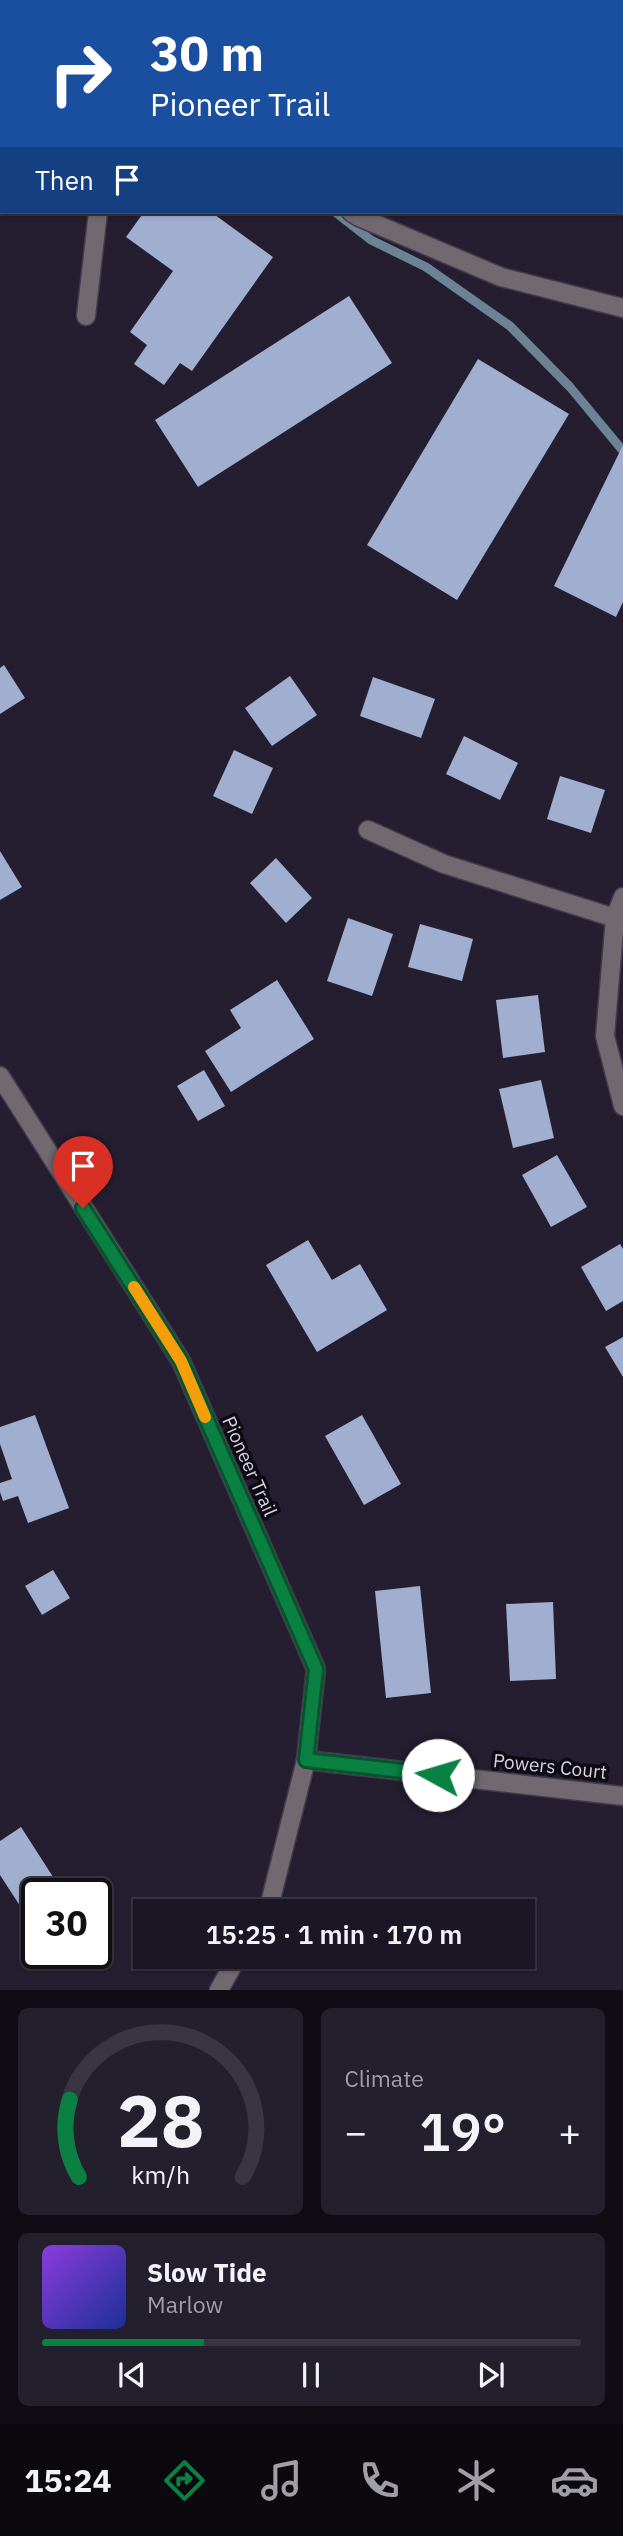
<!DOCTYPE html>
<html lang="en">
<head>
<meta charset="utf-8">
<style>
  :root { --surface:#1b1624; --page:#241f2c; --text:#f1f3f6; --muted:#a09fa6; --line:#393541; --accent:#0b8043 }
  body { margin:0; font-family:"IBM Plex Sans",sans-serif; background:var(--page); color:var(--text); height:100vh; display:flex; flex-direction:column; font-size:26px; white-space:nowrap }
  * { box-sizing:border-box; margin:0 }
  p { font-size:23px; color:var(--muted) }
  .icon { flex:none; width:38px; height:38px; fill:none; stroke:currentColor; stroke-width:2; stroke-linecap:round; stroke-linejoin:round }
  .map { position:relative; height:1990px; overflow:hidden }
  .panel { display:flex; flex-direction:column; gap:18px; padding:18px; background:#0f0c14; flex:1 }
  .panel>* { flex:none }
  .top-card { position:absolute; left:0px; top:0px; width:623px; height:214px; box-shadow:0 2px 5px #0004,0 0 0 2px var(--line); background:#1a4fa0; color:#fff; overflow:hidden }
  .speed { position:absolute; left:21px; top:1878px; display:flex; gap:14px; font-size:35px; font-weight:700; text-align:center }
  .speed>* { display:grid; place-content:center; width:91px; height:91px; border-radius:50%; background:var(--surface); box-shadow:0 2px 5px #0004,0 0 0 2px var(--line); line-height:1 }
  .speed .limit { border:4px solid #111; border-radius:10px; background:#fff; color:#111 }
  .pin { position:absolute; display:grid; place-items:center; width:60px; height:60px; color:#fff; margin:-72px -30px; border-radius:50% 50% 50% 0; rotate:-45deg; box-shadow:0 0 7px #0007 }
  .pin .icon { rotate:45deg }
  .me { position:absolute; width:77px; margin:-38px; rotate:276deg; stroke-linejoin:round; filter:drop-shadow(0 0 5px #0008) }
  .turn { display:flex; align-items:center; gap:24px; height:147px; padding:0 35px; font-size:32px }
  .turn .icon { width:91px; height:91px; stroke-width:2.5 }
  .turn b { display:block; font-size:49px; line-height:60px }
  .then { display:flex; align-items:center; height:66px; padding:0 35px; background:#0003; gap:14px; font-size:26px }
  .big { font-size:52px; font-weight:600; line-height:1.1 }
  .panel .card { flex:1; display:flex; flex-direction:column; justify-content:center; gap:10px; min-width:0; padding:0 24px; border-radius:10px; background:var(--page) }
  .panel .dial { align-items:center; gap:0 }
  .dial svg { height:182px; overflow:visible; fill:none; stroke:var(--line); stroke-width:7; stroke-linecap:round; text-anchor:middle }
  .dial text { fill:var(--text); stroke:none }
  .song { display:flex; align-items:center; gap:21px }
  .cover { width:84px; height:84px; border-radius:10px; background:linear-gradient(135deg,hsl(270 70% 55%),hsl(230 70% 35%)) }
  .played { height:7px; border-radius:4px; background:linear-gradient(90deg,var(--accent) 30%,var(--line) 30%) }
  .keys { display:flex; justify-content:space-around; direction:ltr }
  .heat { display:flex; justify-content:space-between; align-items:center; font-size:38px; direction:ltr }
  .panel .tiles { flex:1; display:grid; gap:18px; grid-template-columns:1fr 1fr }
  .card:last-child { grid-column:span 2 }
  .trip { position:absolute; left:133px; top:1899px; width:402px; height:70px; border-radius:0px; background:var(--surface); box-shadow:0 2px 5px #0004,0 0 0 2px var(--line); font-weight:600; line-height:70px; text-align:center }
  .menu { display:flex; height:112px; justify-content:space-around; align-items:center; background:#0b090e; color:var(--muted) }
  .menu .icon { width:49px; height:49px }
  .menu .active { color:var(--accent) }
  .menu b { font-size:32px; color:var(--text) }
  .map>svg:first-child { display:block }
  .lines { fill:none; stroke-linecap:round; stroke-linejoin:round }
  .stream { stroke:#6c8395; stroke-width:9 }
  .building { fill:#a0aed0 }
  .minor-casing { stroke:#413b4c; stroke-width:21 }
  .minor { stroke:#716870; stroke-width:18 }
  .route-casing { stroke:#07532c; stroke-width:18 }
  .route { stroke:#0b8043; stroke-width:12 }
  .slow { stroke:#f59e0b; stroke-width:12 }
  .labels { text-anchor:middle; stroke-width:7; stroke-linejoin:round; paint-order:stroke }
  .street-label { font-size:19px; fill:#d7d3e0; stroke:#0c0a12 }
</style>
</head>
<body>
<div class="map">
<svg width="623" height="1990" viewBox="0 0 623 1990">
  <rect width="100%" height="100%" fill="#241e30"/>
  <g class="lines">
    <g class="stream">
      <polyline points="200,0 201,2"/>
      <polyline points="335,212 371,240 426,267 510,326 570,387 623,451"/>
    </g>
  </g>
  <g class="building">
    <polygon points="144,212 211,212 273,257 192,371 180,363 164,385 134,364 147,345 130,332 173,271 126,237"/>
    <polygon points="349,296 392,363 198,487 155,420"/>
    <polygon points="478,359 569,414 457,600 367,545"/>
    <polygon points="623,445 623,602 616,617 554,586"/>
    <polygon points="4,665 25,698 0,714 0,668"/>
    <polygon points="290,676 317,715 272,746 245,708"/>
    <polygon points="373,677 435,699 421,738 360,716"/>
    <polygon points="464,736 518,763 500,800 446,774"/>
    <polygon points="234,750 273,768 252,814 213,796"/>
    <polygon points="560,776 605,790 591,833 547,819"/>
    <polygon points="0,851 22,887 0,900"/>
    <polygon points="276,858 312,898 286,923 250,883"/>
    <polygon points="348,918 393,934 372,996 327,981"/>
    <polygon points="420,924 473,939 462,981 408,967"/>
    <polygon points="277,980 314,1039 231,1092 205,1051 241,1028 230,1010"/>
    <polygon points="538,995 545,1052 503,1058 496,1000"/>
    <polygon points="204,1070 225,1106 198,1121 177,1086"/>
    <polygon points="541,1080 554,1138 513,1148 499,1089"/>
    <polygon points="557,1155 587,1207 551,1227 522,1175"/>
    <polygon points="308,1240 332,1280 360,1264 387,1310 317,1352 266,1265"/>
    <polygon points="620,1244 623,1249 623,1301 606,1311 581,1267"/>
    <polygon points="623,1337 623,1377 605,1347"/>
    <polygon points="35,1415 69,1508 28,1523 18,1496 3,1501 0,1492 0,1483 12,1479 0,1444 0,1427"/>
    <polygon points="362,1415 401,1484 364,1505 325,1436"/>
    <polygon points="53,1570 70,1598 42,1615 25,1586"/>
    <polygon points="420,1586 431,1693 386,1698 375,1591"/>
    <polygon points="553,1602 556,1679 510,1681 506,1604"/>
    <polygon points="21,1827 64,1894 37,1894 37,1932 0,1875 0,1841"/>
  </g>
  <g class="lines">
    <defs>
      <g id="minor">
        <polyline points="48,0 50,2"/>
        <polyline points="621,51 623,50"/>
        <polyline points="0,64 2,64"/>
        <polyline points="351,212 359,217 501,277 623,308"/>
        <polyline points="86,316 98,212"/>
        <polyline points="368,830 444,864 615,918 623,897"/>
        <polyline points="623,920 615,918 605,1036 623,1106"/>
        <polyline points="0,1076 181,1361 316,1669 306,1760 270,1903 265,1911"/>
        <polyline points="306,1760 623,1796"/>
        <polyline points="219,1990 238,1956"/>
      </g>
    </defs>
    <use href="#minor" class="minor-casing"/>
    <use href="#minor" class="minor"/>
  </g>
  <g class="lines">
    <defs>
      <polyline id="route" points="83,1208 181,1361 316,1669 306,1760 438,1775"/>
    </defs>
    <use href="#route" class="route-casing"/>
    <use href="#route" class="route"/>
    <polyline class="slow" points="134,1287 181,1361 205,1417"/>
  </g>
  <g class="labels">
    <g class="street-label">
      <text transform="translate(250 1466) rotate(66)" y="7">Pioneer Trail</text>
      <text transform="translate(550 1766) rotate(6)" y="7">Powers Court</text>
    </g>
  </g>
</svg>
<div class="speed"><div class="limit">30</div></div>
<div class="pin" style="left:83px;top:1208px;background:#d93025"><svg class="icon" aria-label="arrive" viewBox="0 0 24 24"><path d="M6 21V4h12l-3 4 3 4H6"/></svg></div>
<svg class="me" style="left:438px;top:1775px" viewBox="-20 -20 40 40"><circle r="19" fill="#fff"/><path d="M0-13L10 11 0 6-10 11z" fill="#0b8043"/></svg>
<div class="trip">15:25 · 1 min · 170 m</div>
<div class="top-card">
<div class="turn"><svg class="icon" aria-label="right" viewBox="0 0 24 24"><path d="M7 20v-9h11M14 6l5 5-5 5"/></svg><div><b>30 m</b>Pioneer Trail</div></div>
<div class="then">Then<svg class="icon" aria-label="arrive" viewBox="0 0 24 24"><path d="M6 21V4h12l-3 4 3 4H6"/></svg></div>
</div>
</div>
<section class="panel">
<div class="tiles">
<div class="card dial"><svg viewBox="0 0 100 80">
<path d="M14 69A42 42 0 1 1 86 69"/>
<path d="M14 69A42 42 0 0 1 10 35" stroke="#0b8043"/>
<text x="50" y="56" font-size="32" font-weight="700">28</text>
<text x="50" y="72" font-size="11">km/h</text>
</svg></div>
<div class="card"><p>Climate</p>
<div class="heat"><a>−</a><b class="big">19°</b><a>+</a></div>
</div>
<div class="card">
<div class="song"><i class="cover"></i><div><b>Slow Tide</b><p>Marlow</p></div></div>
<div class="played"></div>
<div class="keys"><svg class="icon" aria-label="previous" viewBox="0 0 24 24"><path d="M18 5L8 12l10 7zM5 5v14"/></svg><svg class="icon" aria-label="pause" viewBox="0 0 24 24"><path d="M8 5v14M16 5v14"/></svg><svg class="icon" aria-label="next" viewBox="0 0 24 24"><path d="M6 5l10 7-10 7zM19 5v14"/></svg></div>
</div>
</div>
</section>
<nav class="menu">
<b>15:24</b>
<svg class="icon active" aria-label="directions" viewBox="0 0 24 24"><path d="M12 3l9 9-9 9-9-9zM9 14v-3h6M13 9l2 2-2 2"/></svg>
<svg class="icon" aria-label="music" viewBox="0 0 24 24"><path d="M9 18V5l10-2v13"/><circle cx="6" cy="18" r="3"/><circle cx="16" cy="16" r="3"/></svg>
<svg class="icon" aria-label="phone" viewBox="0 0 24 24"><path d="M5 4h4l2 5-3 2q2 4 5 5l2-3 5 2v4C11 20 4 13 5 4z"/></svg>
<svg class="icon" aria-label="climate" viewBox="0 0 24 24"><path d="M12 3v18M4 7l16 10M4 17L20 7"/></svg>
<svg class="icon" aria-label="car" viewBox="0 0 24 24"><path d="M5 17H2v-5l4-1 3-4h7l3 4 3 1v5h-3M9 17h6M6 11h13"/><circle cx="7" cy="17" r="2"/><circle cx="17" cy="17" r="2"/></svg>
</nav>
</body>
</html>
